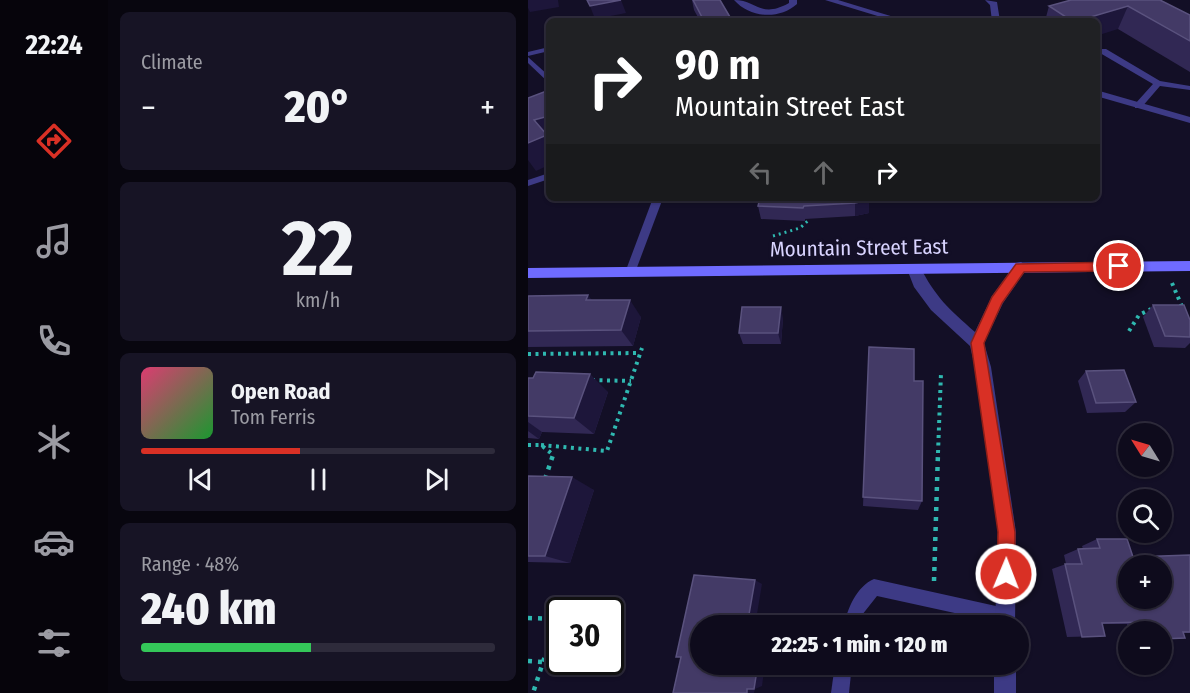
<!DOCTYPE html>
<html lang="en">
<head>
<meta charset="utf-8">
<style>
  :root { --surface:#0e0b1c; --page:#171425; --text:#f1f3f6; --muted:#9b9ba3; --line:#2e2b3b; --accent:#d93025 }
  body { margin:0; font-family:"Fira Sans Condensed",sans-serif; background:var(--page); color:var(--text); height:100vh; display:flex; flex-direction:column; font-size:22px; white-space:nowrap }
  * { box-sizing:border-box; margin:0 }
  p { font-size:20px; color:var(--muted) }
  .icon { flex:none; width:33px; height:33px; fill:none; stroke:currentColor; stroke-width:2; stroke-linecap:round; stroke-linejoin:round }
  .map { position:relative; flex:1; overflow:hidden }
  .sheet { display:flex; flex-direction:column; gap:12px; padding:12px; background:#08060f; width:420px }
  .sheet>* { flex:none }
  .top-card { position:absolute; left:18px; top:18px; width:554px; height:183px; border-radius:9px; box-shadow:0 2px 4px #0004,0 0 0 2px var(--line); background:#202124; color:#fff; overflow:hidden }
  .needle { width:39px; rotate:307deg }
  .tools { position:absolute; left:590px; top:423px; display:grid; gap:12px }
  .tools a { display:grid; place-items:center; width:54px; height:54px; border-radius:50%; background:var(--surface); box-shadow:0 2px 4px #0004,0 0 0 2px var(--line); font-size:30px }
  .speed { position:absolute; left:18px; top:597px; display:flex; gap:12px; font-size:30px; font-weight:700; text-align:center }
  .speed>* { display:grid; place-content:center; width:78px; height:78px; border-radius:50%; background:var(--surface); box-shadow:0 2px 4px #0004,0 0 0 2px var(--line); line-height:1 }
  .speed .limit { border:3px solid #111; border-radius:9px; background:#fff; color:#111 }
  .pin { position:absolute; display:grid; place-items:center; width:51px; height:51px; color:#fff; margin:-26px; border:3px solid #fff; border-radius:50%; box-shadow:0 2px 6px #0007 }
  .me { position:absolute; width:66px; margin:-33px; rotate:1deg; stroke-linejoin:round; filter:drop-shadow(0 0 4px #0008) }
  .turn { display:flex; align-items:center; gap:21px; height:126px; padding:0 30px; font-size:27px }
  .turn .icon { width:78px; height:78px; stroke-width:2.5 }
  .turn b { display:block; font-size:42px; line-height:51px }
  .lanes { display:flex; align-items:center; height:57px; padding:0 30px; background:#0003; justify-content:center; gap:30px; direction:ltr }
  .lanes .off { opacity:.35 }
  .big { font-size:45px; font-weight:800; line-height:1.1 }
  .sheet .widget { flex:1; display:flex; flex-direction:column; justify-content:center; gap:9px; min-width:0; padding:0 21px; border-radius:9px; background:var(--page) }
  .sheet .dial { align-items:center; gap:0 }
  .dial b { font-size:78px; line-height:1 }
  .song { display:flex; align-items:center; gap:18px }
  .cover { width:72px; height:72px; border-radius:9px; background:linear-gradient(135deg,hsl(340 70% 55%),hsl(130 70% 35%)) }
  .played { height:6px; border-radius:3px; background:linear-gradient(90deg,var(--accent) 45%,var(--line) 45%) }
  .keys { display:flex; justify-content:space-around; direction:ltr }
  .heat { display:flex; justify-content:space-between; align-items:center; font-size:33px; direction:ltr }
  .charge { height:9px; border-radius:4px; background:linear-gradient(90deg,#34c759 48%,var(--line) 0) }
  .trip { position:absolute; left:162px; top:615px; width:339px; height:60px; border-radius:30px; background:var(--surface); box-shadow:0 2px 4px #0004,0 0 0 2px var(--line); font-weight:800; line-height:60px; text-align:center }
  main { display:flex; flex:1; min-height:0 }
  .tabs { display:flex; flex-direction:column; width:108px; justify-content:space-around; align-items:center; background:#06040b; color:var(--muted) }
  .tabs .icon { width:42px; height:42px }
  .tabs .current { color:var(--accent) }
  .tabs b { font-size:27px; color:var(--text) }
  .map>svg:first-child { display:block }
  .lines { fill:none; stroke-linecap:round; stroke-linejoin:round }
  .path-far2 { stroke:#2fb8b0; stroke-width:3; stroke-dasharray:2 4; stroke-linecap:butt }
  .path-far1 { stroke:#2fb8b0; stroke-width:4; stroke-dasharray:3 4.5; stroke-linecap:butt }
  .path { stroke:#2fb8b0; stroke-width:4.5; stroke-dasharray:4 6; stroke-linecap:butt }
  .lane { fill:#3d3a85; fill-rule:evenodd }
  .street { fill:#3d3a85; fill-rule:evenodd }
  .secondary { fill:#6f6bff; fill-rule:evenodd }
  .wall { fill:#312854 }
  .shaded-wall { fill:#1d163a }
  .building { fill:#433a66; stroke:#5a527e; stroke-width:1.5; fill-rule:evenodd }
  .route { fill:#d93025; stroke:#8d1f18; stroke-width:1.5 }
  .labels { text-anchor:middle; stroke-width:6; stroke-linejoin:round; paint-order:stroke }
  .street-label { font-size:21px; fill:#d9d4ff; stroke:#130f26 }
</style>
</head>
<body>
<main>
<nav class="tabs">
<b>22:24</b>
<svg class="icon current" aria-label="directions" viewBox="0 0 24 24"><path d="M12 3l9 9-9 9-9-9zM9 14v-3h6M13 9l2 2-2 2"/></svg>
<svg class="icon" aria-label="music" viewBox="0 0 24 24"><path d="M9 18V5l10-2v13"/><circle cx="6" cy="18" r="3"/><circle cx="16" cy="16" r="3"/></svg>
<svg class="icon" aria-label="phone" viewBox="0 0 24 24"><path d="M5 4h4l2 5-3 2q2 4 5 5l2-3 5 2v4C11 20 4 13 5 4z"/></svg>
<svg class="icon" aria-label="climate" viewBox="0 0 24 24"><path d="M12 3v18M4 7l16 10M4 17L20 7"/></svg>
<svg class="icon" aria-label="car" viewBox="0 0 24 24"><path d="M5 17H2v-5l4-1 3-4h7l3 4 3 1v5h-3M9 17h6M6 11h13"/><circle cx="7" cy="17" r="2"/><circle cx="17" cy="17" r="2"/></svg>
<svg class="icon" aria-label="filters" viewBox="0 0 24 24"><path d="M4 7h16M4 17h16"/><circle cx="9" cy="7" r="2"/><circle cx="15" cy="17" r="2"/></svg>
</nav>
<section class="sheet">
<div class="widget"><p>Climate</p>
<div class="heat"><a>−</a><b class="big">20°</b><a>+</a></div>
</div>
<div class="widget dial"><b>22</b><p>km/h</p></div>
<div class="widget">
<div class="song"><i class="cover"></i><div><b>Open Road</b><p>Tom Ferris</p></div></div>
<div class="played"></div>
<div class="keys"><svg class="icon" aria-label="previous" viewBox="0 0 24 24"><path d="M18 5L8 12l10 7zM5 5v14"/></svg><svg class="icon" aria-label="pause" viewBox="0 0 24 24"><path d="M8 5v14M16 5v14"/></svg><svg class="icon" aria-label="next" viewBox="0 0 24 24"><path d="M6 5l10 7-10 7zM19 5v14"/></svg></div>
</div>
<div class="widget"><p>Range · 48%</p><b class="big">240 km</b><div class="charge"></div></div>
</section>
<div class="map">
<svg width="662" height="693" viewBox="0 0 662 693">
  <rect width="100%" height="100%" fill="#130f26"/>
  <g class="lines">
    <polyline class="path-far2" points="245,236 272,228 282,219"/>
    <g class="path-far1">
      <polyline points="644,283 655,309"/>
      <polyline points="601,331 611,315 623,309"/>
      <polyline points="0,354 112,353"/>
      <polyline points="64,380 103,381"/>
      <polyline points="0,445 13,445 23,453"/>
      <polyline points="13,445 79,451 114,348"/>
      <polyline points="410,453 413,373"/>
    </g>
    <g class="path">
      <polyline points="17,479 25,455 21,452"/>
      <polyline points="406,581 410,452"/>
      <polyline points="0,618 29,619 5,693"/>
      <polyline points="0,661 15,662"/>
    </g>
    <g class="lane">
      <polygon points="21,47 21,51 0,56 0,52"/>
      <polygon points="572,49 578,49 632,81 662,86 662,90 632,86 613,108 607,108 607,104 625,84 572,53"/>
      <polygon points="0,57 21,76 21,83 0,63"/>
      <polygon points="21,173 21,179 0,186 0,180"/>
      <polygon points="125,198 135,198 108,270 103,274 99,273 98,270"/>
      <path d="M346,579l131,29 6,2 2,6 -2,6 -6,2 -128,-28 -15,19 -2,11h-16c3,-17 13,-40 30,-47z"/>
      <polygon points="307,664 324,664 321,693 303,693"/>
    </g>
    <g class="street">
      <path d="M206,0c23,0 26,19 55,3v-3h8v4c-18,16 -47,14 -63,-4z"/>
      <polygon points="297,0 310,0 379,21 366,21"/>
      <polygon points="457,0 469,2 472,21 464,21 462,5"/>
      <polygon points="568,90 662,117 662,123 568,96"/>
      <path d="M493,262l7,5 -25,36 -19,40 7,24 25,165 -1,94h-20l3,-94 -23,-165 -5,-21 -39,-36 -17,-23 -7,-18 7,-5 5,1c17,33 29,43 56,67l17,-36 24,-33z"/>
      <rect x="466" y="664" width="22" height="29"/>
    </g>
    <polygon class="secondary" points="662,261 662,271 0,278 0,268"/>
  </g>
  <g class="wall">
    <polygon points="164,0 192,0 202,21 172,21 166,10"/>
    <polygon points="632,0 662,15 662,72 590,29 568,21 517,21 521,6"/>
    <polygon points="341,200 341,213 327,216 277,219 277,221 233,219 230,206"/>
    <polygon points="0,296 64,300 113,317 105,346 0,347"/>
    <polygon points="625,305 662,320 662,343 657,348 626,347 615,317"/>
    <polygon points="255,318 253,344 215,344 211,333"/>
    <polygon points="341,347 386,381 394,501 390,510 335,506"/>
    <polygon points="558,371 608,402 597,412 559,413 550,381"/>
    <polygon points="0,378 80,392 66,434 14,432 11,439 0,438"/>
    <polygon points="0,476 66,490 42,563 0,562"/>
    <polygon points="569,539 605,557 662,555 662,633 601,632 599,624 574,624 577,636 539,637 524,569 538,564 536,555 550,549 555,549 554,546"/>
  </g>
  <g class="shaded-wall">
    <polygon points="0,0 30,0 31,7 2,12 0,8"/>
    <polygon points="93,0 98,13 67,19 62,6"/>
    <polygon points="600,6 590,29 568,36 568,21 549,21"/>
    <polygon points="202,17 202,21 180,21"/>
    <polygon points="21,116 21,165 8,171 0,160 0,143 6,120"/>
    <polygon points="341,200 341,213 327,216 327,203"/>
    <polygon points="60,295 73,312 58,300"/>
    <polygon points="102,300 113,317 105,346 93,330"/>
    <polygon points="253,307 255,318 253,344 250,333"/>
    <polygon points="62,374 80,392 66,434 46,418"/>
    <polygon points="0,422 14,432 11,439 0,431"/>
    <polygon points="44,477 66,490 42,563 17,556"/>
    <polygon points="227,580 234,584 227,626 219,626"/>
    <polygon points="230,664 237,664 234,686 227,689 226,693 219,693 219,689"/>
  </g>
  <g class="building">
    <polygon points="59,0 93,0 62,6"/>
    <polygon points="165,0 192,0 202,17 176,21"/>
    <polygon points="543,0 632,0 662,15 662,41 600,6 549,21 544,21 521,6"/>
    <polygon points="21,90 21,116 6,120 19,135 0,143 0,98"/>
    <polygon points="232,198 341,198 341,200 327,203 276,206 275,208 230,206"/>
    <polygon points="60,295 58,300 102,300 93,330 0,331 0,296"/>
    <polygon points="625,305 656,305 662,320 662,337 637,336"/>
    <polygon points="214,307 253,307 250,333 211,333"/>
    <polygon points="341,347 386,349 386,381 395,381 394,501 335,497"/>
    <polygon points="596,370 608,402 568,403 558,371"/>
    <polygon points="8,372 62,374 46,418 0,416 0,378 5,378"/>
    <polygon points="0,476 44,477 17,556 0,556"/>
    <path d="M569,539h30l6,18 57,-2v77h-7l2,6 -24,1v-7h-12l-2,-10 -45,1 3,13 -23,1 -17,-73h17l-4,-15 22,-1zM600,566h33v32h-33z"/>
    <polygon points="166,575 227,580 219,626 172,626 172,664 230,664 226,689 219,689 219,693 145,693 153,657 148,657"/>
  </g>
  <polygon class="route" points="591,262 597,266 591,271 496,272 474,303 456,343 487,532 487,574 484,580 478,583 472,580 469,574 470,532 443,343 464,297 488,264"/>
  <g class="labels">
    <g class="street-label">
      <text transform="translate(331 248) rotate(-1)" y="7">Mountain Street East</text>
    </g>
  </g>
</svg>
<div class="tools">
<a><svg class="needle" viewBox="-14 -14 28 28"><path d="M0-13l5 13h-10z" fill="#e53935"/><path d="M0 13l5-13h-10z" fill="#9b9ba3"/></svg></a>
<a><svg class="icon" aria-label="search" viewBox="0 0 24 24"><circle cx="10" cy="10" r="6"/><path d="M15 15l6 6"/></svg></a>
<a>+</a>
<a>−</a>
</div>
<div class="speed"><div class="limit">30</div></div>
<div class="pin" style="left:591px;top:266px;background:#d93025"><svg class="icon" aria-label="arrive" viewBox="0 0 24 24"><path d="M6 21V4h12l-3 4 3 4H6"/></svg></div>
<svg class="me" style="left:478px;top:574px" viewBox="-20 -20 40 40"><circle r="17" fill="#d93025" stroke="#fff" stroke-width="3"/><path d="M0-11L8 9 0 5-8 9z" fill="#fff"/></svg>
<div class="trip">22:25 · 1 min · 120 m</div>
<div class="top-card">
<div class="turn"><svg class="icon" aria-label="right" viewBox="0 0 24 24"><path d="M7 20v-9h11M14 6l5 5-5 5"/></svg><div><b>90 m</b>Mountain Street East</div></div>
<div class="lanes"><svg class="icon off" aria-label="left" viewBox="0 0 24 24"><path d="M17 20v-9H6M10 6l-5 5 5 5"/></svg><svg class="icon off" aria-label="ahead" viewBox="0 0 24 24"><path d="M12 20V5M6 11l6-6 6 6"/></svg><svg class="icon" aria-label="right" viewBox="0 0 24 24"><path d="M7 20v-9h11M14 6l5 5-5 5"/></svg></div>
</div>
</div>
</main>
</body>
</html>
